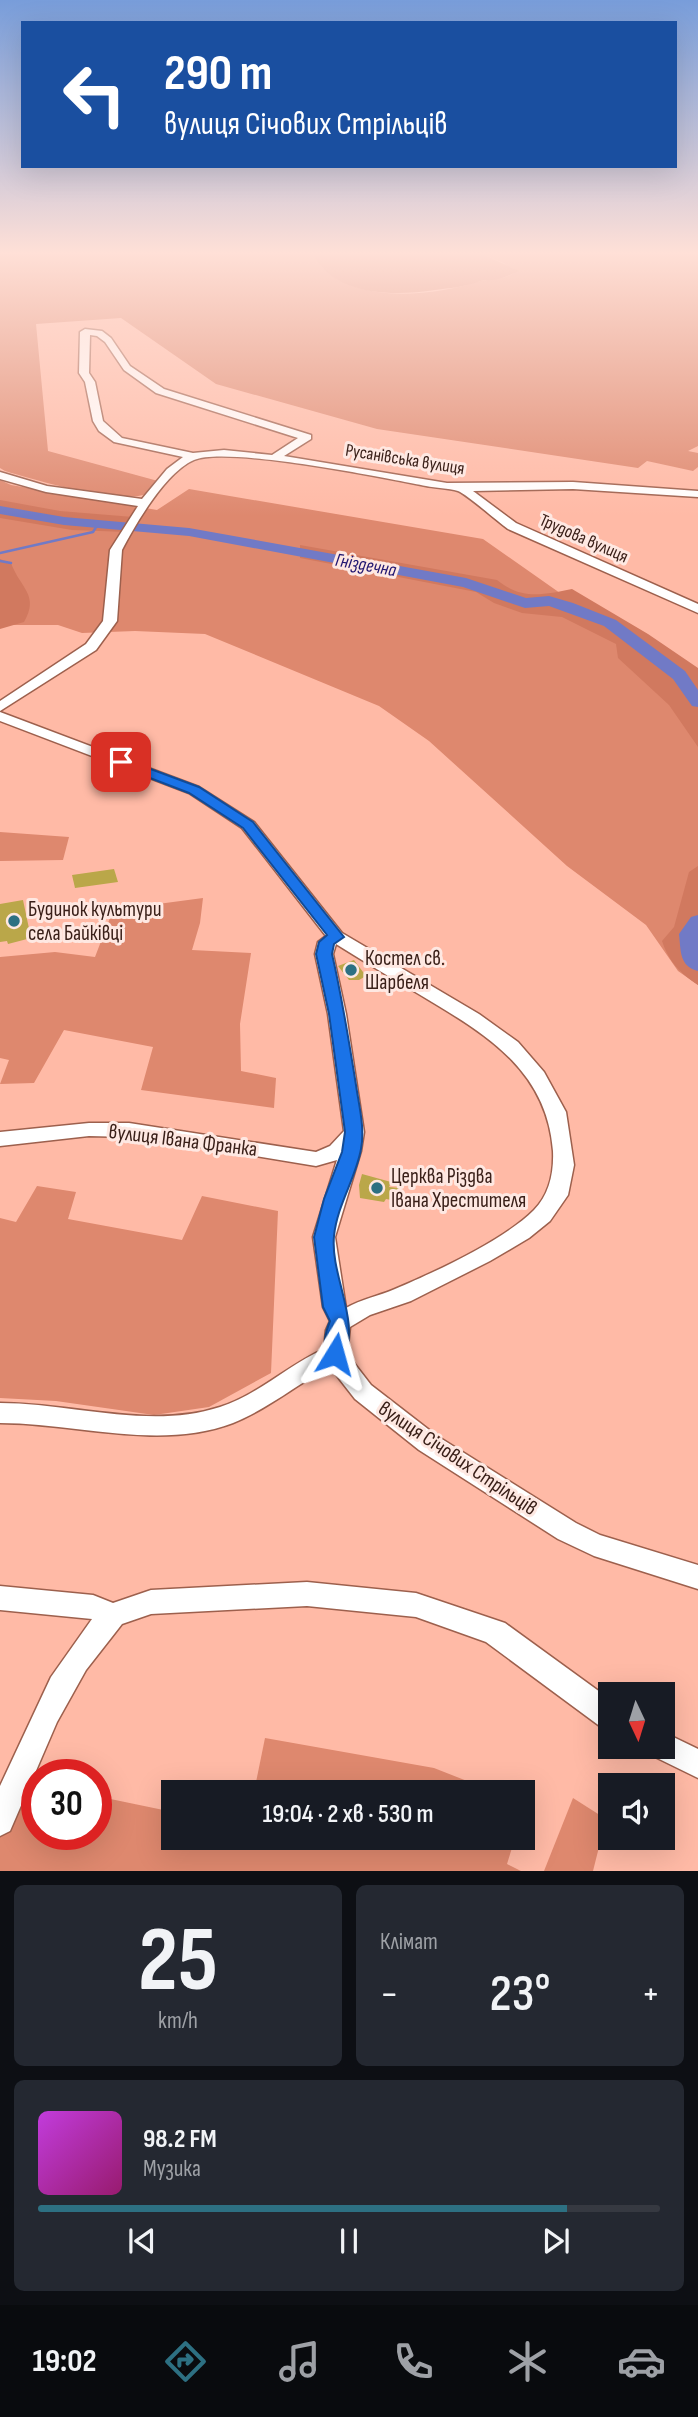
<!DOCTYPE html>
<html lang="uk">
<head>
<meta charset="utf-8">
<style>
  :root { --surface:#171b24; --page:#242831; --text:#f1f3f6; --muted:#9ea1a6; --line:#363941; --accent:#2d7082 }
  body { margin:0; font-family:"Sofia Sans Condensed",sans-serif; background:var(--page); color:var(--text); height:100vh; display:flex; flex-direction:column; font-size:26px; white-space:nowrap }
  * { box-sizing:border-box; margin:0 }
  p { font-size:23px; color:var(--muted) }
  .icon { flex:none; width:38px; height:38px; fill:none; stroke:currentColor; stroke-width:2; stroke-linecap:round; stroke-linejoin:round }
  .map { position:relative; height:1871px; overflow:hidden }
  .details { display:flex; flex-direction:column; gap:14px; padding:14px; background:#0d0f14; flex:1 }
  .details>* { flex:none }
  .hud { position:absolute; left:21px; top:21px; width:656px; height:147px; border-radius:0px; box-shadow:0 7px 28px #0002; background:#1a4fa0; color:#fff; overflow:hidden }
  .needle { width:46px; rotate:176deg }
  .controls { position:absolute; left:598px; top:1682px; display:grid; gap:14px }
  .controls a { display:grid; place-items:center; width:77px; height:77px; border-radius:0px; background:var(--surface); box-shadow:0 7px 28px #0002; font-size:35px }
  .speed { position:absolute; left:21px; top:1759px; display:flex; gap:14px; font-size:35px; font-weight:700; text-align:center }
  .speed>* { display:grid; place-content:center; width:91px; height:91px; border-radius:50%; background:var(--surface); box-shadow:0 7px 28px #0002; line-height:1 }
  .speed .limit { border:10px solid #d22; background:#fff; color:#111 }
  .pin { position:absolute; display:grid; place-items:center; width:60px; height:60px; color:#fff; margin:-30px; border-radius:14px; box-shadow:0 4px 10px #0006 }
  .me { position:absolute; width:77px; margin:-38px; rotate:8deg; stroke-linejoin:round; filter:drop-shadow(0 0 5px #0008) }
  .turn { display:flex; align-items:center; gap:24px; height:147px; padding:0 28px; font-size:32px }
  .turn .icon { width:91px; height:91px; stroke-width:2.5 }
  .turn b { display:block; font-size:49px; line-height:60px }
  .big { font-size:52px; font-weight:600; line-height:1.1 }
  .details .tile { flex:1; display:flex; flex-direction:column; justify-content:center; gap:10px; min-width:0; padding:0 24px; border-radius:10px; background:var(--page) }
  .details .dial { align-items:center; gap:0 }
  .dial b { font-size:91px; line-height:1 }
  .song { display:flex; align-items:center; gap:21px }
  .cover { width:84px; height:84px; border-radius:10px; background:linear-gradient(135deg,hsl(290 70% 55%),hsl(320 70% 35%)) }
  .played { height:7px; border-radius:4px; background:linear-gradient(90deg,var(--accent) 85%,var(--line) 85%) }
  .keys { display:flex; justify-content:space-around; direction:ltr }
  .heat { display:flex; justify-content:space-between; align-items:center; font-size:38px; direction:ltr }
  .details .tiles { flex:1; display:grid; gap:14px; grid-template-columns:1fr 1fr }
  .tile:last-child { grid-column:span 2 }
  .trip { position:absolute; left:161px; top:1780px; width:374px; height:70px; border-radius:0px; background:var(--surface); box-shadow:0 7px 28px #0002; font-weight:600; line-height:70px; text-align:center }
  .menu { display:flex; height:112px; justify-content:space-around; align-items:center; background:#090b0e; color:var(--muted) }
  .menu .icon { width:49px; height:49px }
  .menu .current { color:var(--accent) }
  .menu b { font-size:32px; color:var(--text) }
  .map>svg:first-child { display:block }
  .green { fill:#de886e }
  .forest { fill:#d1795f }
  .lines { fill:none; stroke-linecap:round; stroke-linejoin:round }
  .stream { stroke:#717ac6; stroke-width:2.5 }
  .river { fill:#717ac6; fill-rule:evenodd }
  .building { fill:#baa749 }
  .minor-casing { stroke:#9d604d; stroke-width:3 }
  .minor { fill:#fff; fill-rule:evenodd }
  .route { fill:#1a73e8; stroke:#114b97; stroke-width:2 }
  .poi-dot { fill:#2d7082; stroke:#fee8e2; stroke-width:2.5 }
  .labels { text-anchor:middle; stroke-width:6; stroke-linejoin:round; paint-order:stroke }
  .far-street-label { font-size:18px; fill:#3a2019; stroke:#fee8e2 }
  .far-water-label { font-size:19px; font-style:italic; fill:#201570; stroke:#fee8e2 }
  .poi-label { font-size:21px; fill:#3a2019; stroke:#fee8e2; text-anchor:start }
  .street-label { font-size:21px; fill:#3a2019; stroke:#fee8e2 }
</style>
</head>
<body>
<div class="map">
<svg width="698" height="1871" viewBox="0 0 698 1871">
  <rect width="100%" height="100%" fill="#ffbaa6"/>
  <g class="green">
    <path d="M0,254h312c31,52 117,43 165,28 13,-4 25,-1 37,-9l-10,-10 -22,-9h216v192l-10,5 10,2v14l-5,4 -46,-10 -9,7 -261,-39 -161,-45 -95,-66 -85,6 12,127 110,30 -10,13c-35,10 -108,-13 -143,-23l-5,-3z"/>
    <polygon points="0,480 11,485 157,510 189,489 483,539 698,690 698,985 678,971 646,925 567,866 429,741 379,706 205,634 135,631 82,633 58,625 4,625 0,622"/>
    <polygon points="0,832 69,837 63,860 0,861"/>
    <polygon points="203,898 200,923 192,950 251,953 240,1024 241,1071 276,1078 274,1108 141,1090 153,1047 64,1030 34,1083 0,1084 9,1060 0,1058 0,957 55,952 95,957 113,910"/>
    <polygon points="37,1186 76,1192 68,1219 182,1240 202,1196 278,1211 271,1373 209,1407 154,1415 56,1401 0,1398 0,1218 16,1222"/>
    <polygon points="265,1738 434,1768 495,1792 254,1792"/>
    <polygon points="32,1783 37,1784 37,1834 96,1834 96,1796 173,1812 173,1838 515,1838 507,1864 521,1871 0,1871 0,1798"/>
    <polygon points="573,1798 606,1819 593,1871 544,1871"/>
  </g>
  <g class="forest">
    <path d="M312,254h170l37,17c-7,3 -12,6 -20,8 -7,2 -15,0 -21,3 -15,5 -27,6 -43,8 -42,6 -98,7 -123,-36z"/>
    <polygon points="0,500 60,511 133,517 127,532 72,530 0,518"/>
    <path d="M300,545l197,35c25,20 45,15 75,9l76,45 50,34v79l-29,-42 -51,-47 -2,-14 -54,-27 -40,-4 -28,-10 -18,-11 -176,-34z"/>
    <path d="M0,559l11,4c9,25 29,32 13,59l-24,7z"/>
    <path d="M698,866v119c-18,-12 -29,-23 -36,-44l12,-14 15,-55z"/>
  </g>
  <g class="lines">
    <g class="stream">
      <polyline points="0,553 93,532 98,524"/>
      <polyline points="0,561 11,563"/>
    </g>
    <g class="river">
      <polygon points="0,506 64,517 189,528 466,578 526,598 549,596 573,603 616,620 685,671 698,690 698,707 692,706 673,679 604,626 549,606 525,608 463,587 189,536 64,525 0,514"/>
      <path d="M698,915v56c-19,-5 -17,-20 -19,-37l12,-17z"/>
    </g>
  </g>
  <g class="building">
    <polygon points="114,869 118,882 75,888 72,875"/>
    <polygon points="23,900 31,938 8,944 7,941 0,942 0,904"/>
    <polygon points="354,960 366,976 359,980 349,980 338,966"/>
    <polygon points="362,1174 391,1182 389,1187 400,1188 397,1201 386,1199 384,1202 360,1198 359,1185"/>
  </g>
  <g class="lines">
    <defs>
      <g id="minor">
        <path d="M85,329l17,2 9,7 19,28 34,23 147,46v4l-27,17 163,27 126,-1 125,9v6l-125,-8 -100,2 43,32 182,81v9l-190,-84c-11,-8 -43,-36 -50,-38 -10,-3 -22,-3 -32,-5 -40,-8 -200,-40 -232,-26 -28,12 -58,63 -72,90l-5,71 -21,29 -96,61v-10l86,-57 17,-23 7,-71 28,-44 -92,-14 -46,-13v-7l47,14 95,13 25,-30 16,-12 -69,-15 -15,-11 -6,-10 -8,-39 -6,-9 1,-41zM90,335l7,1 8,6 19,28 32,23 142,45 -26,17 -48,-5 -31,3 -71,-15 -19,-17 -8,-39 -6,-9z"/>
        <path d="M0,712l199,75 55,35 88,111 137,81 39,28 26,30 22,40 8,53 -6,30 -18,26 -21,17 -39,23 -79,40 -41,14 -20,12 -3,27 24,31 66,51 139,87 24,12 98,30v24l-104,-33 -36,-17 -139,-89 -64,-51 -25,-32c-33,17 -62,42 -97,56 -74,28 -156,0 -233,0v-20c72,0 150,27 220,4 38,-12 68,-42 104,-58l2,-19 4,-9 -7,-14 -10,-70 24,-77 -21,6 -134,-22 -53,-7 -40,-1 -89,10v-14l89,-9h40l187,29 14,-6 14,-15 -16,-117 -13,-60 3,-12 8,-6 -84,-108 -53,-35 -189,-72zM336,944c30,19 61,37 91,55 62,37 120,73 126,152 1,22 -4,44 -19,59 -30,30 -99,62 -139,79 -16,7 -34,10 -49,19l-11,-71 26,-86 3,-19 -18,-118 -13,-60z"/>
        <polygon points="307,1582 416,1593 505,1623 611,1700 611,1731 601,1727 486,1642 416,1617 307,1606 151,1614 122,1624 86,1670 57,1722 10,1831 0,1836 0,1786 51,1677 92,1619 0,1610 0,1586 93,1595 113,1603 151,1590"/>
        <polygon points="663,1732 698,1749 698,1778 653,1756 649,1746 663,1746"/>
      </g>
    </defs>
    <use href="#minor" class="minor-casing"/>
    <use href="#minor" class="minor"/>
  </g>
  <linearGradient id="sky" x2="0" y2="1"><stop stop-color="#789dda"/><stop offset="0.49" stop-color="#ffe0d7"/><stop offset="1" stop-color="#ffe0d7" stop-opacity="0"/></linearGradient>
  <rect width="698" height="516" fill="url(#sky)"/>
  <path class="route" d="M121,758l78,29 54,35 91,115 -10,7 -2,10c10,43 17,87 24,131 3,21 9,43 5,64 -5,29 -24,56 -27,87 -4,40 28,87 9,124l-8,3 -7,-3c-6,-11 -3,-28 2,-39l-7,-14 -9,-70 10,-38 18,-47 3,-20 -16,-118 -13,-60 3,-12 8,-7 -84,-107 -54,-35 -73,-28 -2,-3z"/>
  <g class="poi-dot">
    <circle cx="14" cy="921" r="7"/>
    <circle cx="351" cy="970" r="7"/>
    <circle cx="377" cy="1188" r="7"/>
  </g>
  <g class="labels">
    <g class="far-street-label">
      <text transform="translate(405 459) rotate(9)" y="6">Русанівська вулиця</text>
      <text transform="translate(584 538) rotate(24)" y="6">Трудова вулиця</text>
    </g>
    <g class="far-water-label">
      <text transform="translate(366 564) rotate(10)" y="7">Гніздечна</text>
    </g>
    <g class="poi-label">
      <text x="28" y="916">Будинок культури<tspan x="28" dy="24">села Байківці</tspan></text>
      <text x="365" y="965">Костел св.<tspan x="365" dy="24">Шарбеля</tspan></text>
      <text x="391" y="1183">Церква Різдва<tspan x="391" dy="24">Івана Хрестителя</tspan></text>
    </g>
    <g class="street-label">
      <text transform="translate(183 1140) rotate(7)" y="7">вулиця Івана Франка</text>
      <text transform="translate(458 1458) rotate(34)" y="7">вулиця Січових Стрільців</text>
    </g>
  </g>
</svg>
<div class="controls">
<a><svg class="needle" viewBox="-14 -14 28 28"><path d="M0-13l5 13h-10z" fill="#e53935"/><path d="M0 13l5-13h-10z" fill="#9ea1a6"/></svg></a>
<a><svg class="icon" aria-label="sound" viewBox="0 0 24 24"><path d="M4 9h4l5-4v14l-5-4H4zM17 9q2 3 0 6"/></svg></a>
</div>
<div class="speed"><div class="limit">30</div></div>
<div class="pin" style="left:121px;top:762px;background:#d93025"><svg class="icon" aria-label="arrive" viewBox="0 0 24 24"><path d="M6 21V4h12l-3 4 3 4H6"/></svg></div>
<svg class="me" style="left:335px;top:1354px" viewBox="-20 -20 40 40"><path d="M0-17L14 15 0 8-14 15z" fill="#1a73e8" stroke="#fff" stroke-width="4"/></svg>
<div class="trip">19:04 · 2 хв · 530 m</div>
<div class="hud">
<div class="turn"><svg class="icon" aria-label="left" viewBox="0 0 24 24"><path d="M17 20v-9H6M10 6l-5 5 5 5"/></svg><div><b>290 m</b>вулиця Січових Стрільців</div></div>
</div>
</div>
<section class="details">
<div class="tiles">
<div class="tile dial"><b>25</b><p>km/h</p></div>
<div class="tile"><p>Клімат</p>
<div class="heat"><a>−</a><b class="big">23°</b><a>+</a></div>
</div>
<div class="tile">
<div class="song"><i class="cover"></i><div><b>98.2 FM</b><p>Музика</p></div></div>
<div class="played"></div>
<div class="keys"><svg class="icon" aria-label="previous" viewBox="0 0 24 24"><path d="M18 5L8 12l10 7zM5 5v14"/></svg><svg class="icon" aria-label="pause" viewBox="0 0 24 24"><path d="M8 5v14M16 5v14"/></svg><svg class="icon" aria-label="next" viewBox="0 0 24 24"><path d="M6 5l10 7-10 7zM19 5v14"/></svg></div>
</div>
</div>
</section>
<nav class="menu">
<b>19:02</b>
<svg class="icon current" aria-label="directions" viewBox="0 0 24 24"><path d="M12 3l9 9-9 9-9-9zM9 14v-3h6M13 9l2 2-2 2"/></svg>
<svg class="icon" aria-label="music" viewBox="0 0 24 24"><path d="M9 18V5l10-2v13"/><circle cx="6" cy="18" r="3"/><circle cx="16" cy="16" r="3"/></svg>
<svg class="icon" aria-label="phone" viewBox="0 0 24 24"><path d="M5 4h4l2 5-3 2q2 4 5 5l2-3 5 2v4C11 20 4 13 5 4z"/></svg>
<svg class="icon" aria-label="climate" viewBox="0 0 24 24"><path d="M12 3v18M4 7l16 10M4 17L20 7"/></svg>
<svg class="icon" aria-label="car" viewBox="0 0 24 24"><path d="M5 17H2v-5l4-1 3-4h7l3 4 3 1v5h-3M9 17h6M6 11h13"/><circle cx="7" cy="17" r="2"/><circle cx="17" cy="17" r="2"/></svg>
</nav>
</body>
</html>
